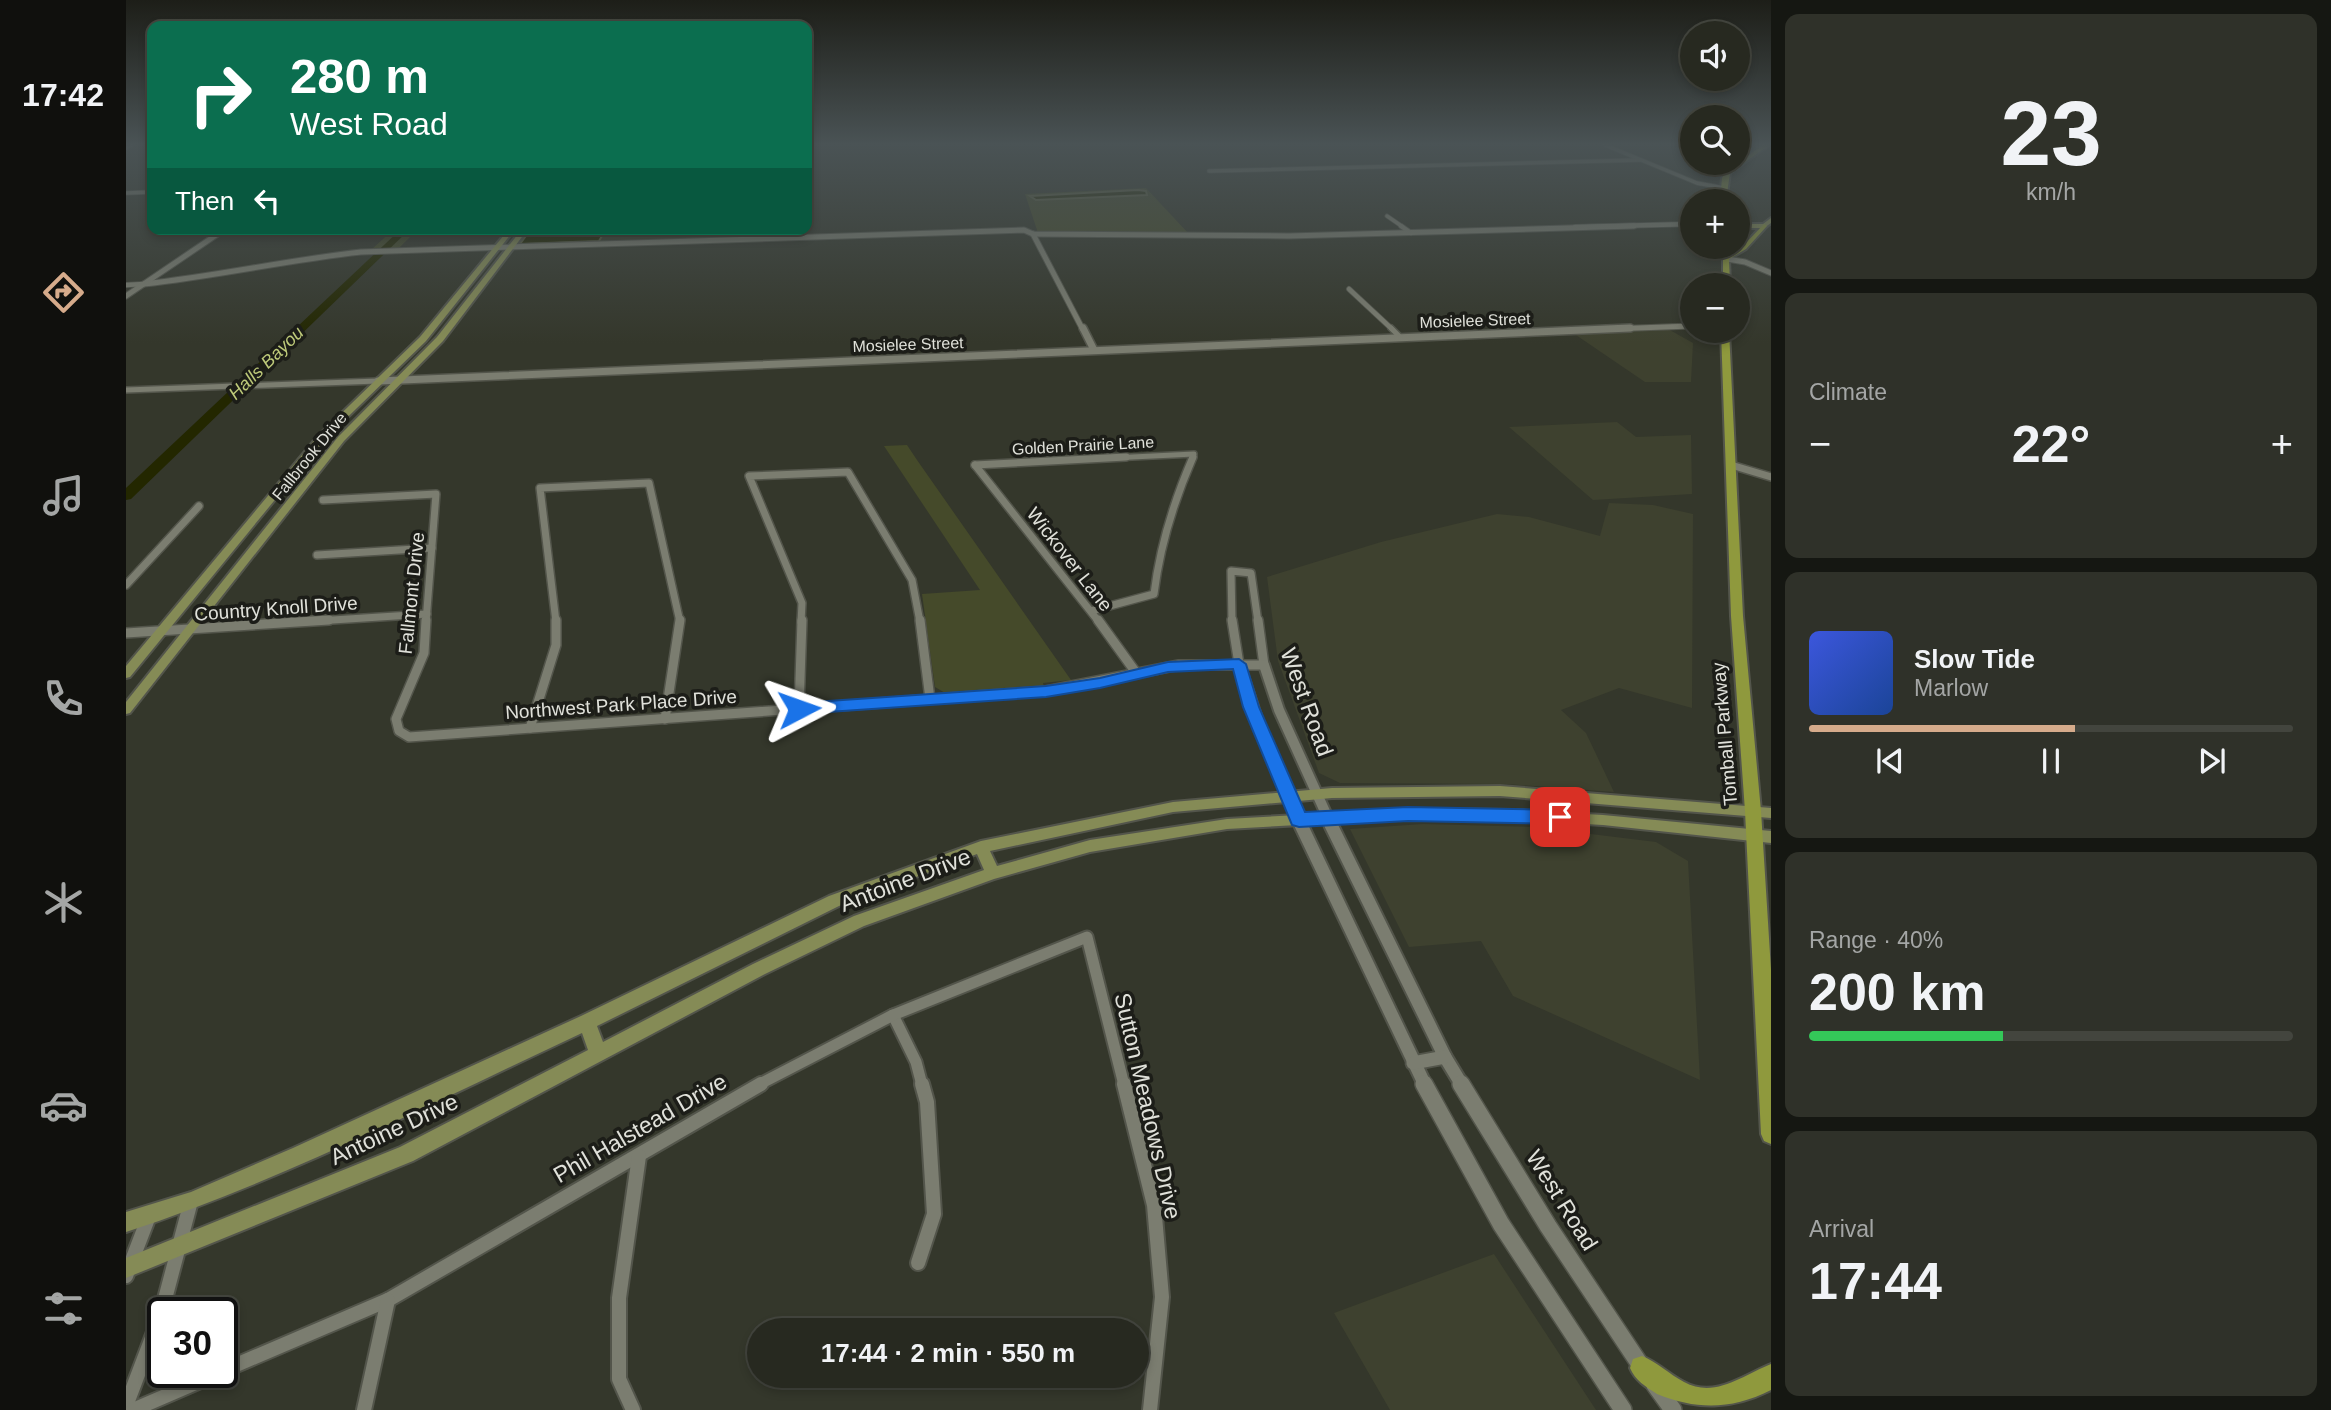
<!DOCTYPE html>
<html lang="en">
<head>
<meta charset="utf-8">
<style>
  :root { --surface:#272920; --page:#2f3129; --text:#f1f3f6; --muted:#a4a6a5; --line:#43453e; --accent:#d6ab8b }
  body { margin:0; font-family:Helvetica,sans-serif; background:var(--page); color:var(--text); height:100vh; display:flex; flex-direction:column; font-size:26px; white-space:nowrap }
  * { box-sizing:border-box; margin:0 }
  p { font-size:23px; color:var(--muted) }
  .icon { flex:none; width:38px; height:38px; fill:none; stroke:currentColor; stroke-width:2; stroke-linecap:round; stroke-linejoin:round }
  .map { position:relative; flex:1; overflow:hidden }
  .drawer { display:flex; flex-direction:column; gap:14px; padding:14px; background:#151712; width:560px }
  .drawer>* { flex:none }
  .hud { position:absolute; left:21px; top:21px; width:665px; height:214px; border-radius:14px; box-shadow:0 4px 10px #0003,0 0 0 2px var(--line); background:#0b6e4f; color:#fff; overflow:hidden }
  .controls { position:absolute; left:1554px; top:21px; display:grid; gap:14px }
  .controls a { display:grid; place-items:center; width:70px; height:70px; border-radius:50%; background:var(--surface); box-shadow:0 4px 10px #0003,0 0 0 2px var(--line); font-size:35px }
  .speed { position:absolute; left:21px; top:1297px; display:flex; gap:14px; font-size:35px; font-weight:700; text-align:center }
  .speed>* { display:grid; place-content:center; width:91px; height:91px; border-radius:50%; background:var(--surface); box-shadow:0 4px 10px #0003,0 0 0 2px var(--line); line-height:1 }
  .speed .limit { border:4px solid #111; border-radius:10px; background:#fff; color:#111 }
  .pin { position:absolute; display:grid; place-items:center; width:60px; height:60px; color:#fff; margin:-30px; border-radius:14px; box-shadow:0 4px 10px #0006 }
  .me { position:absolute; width:77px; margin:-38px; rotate:86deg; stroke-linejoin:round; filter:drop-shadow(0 0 5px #0008) }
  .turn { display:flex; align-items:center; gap:24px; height:147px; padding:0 28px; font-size:32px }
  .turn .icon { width:91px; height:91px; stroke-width:2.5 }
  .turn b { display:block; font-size:49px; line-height:60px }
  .then { display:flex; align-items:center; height:66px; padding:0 28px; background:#0003; gap:14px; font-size:26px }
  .big { font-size:52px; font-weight:700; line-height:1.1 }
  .drawer .tile { flex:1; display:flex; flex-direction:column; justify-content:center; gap:10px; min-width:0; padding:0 24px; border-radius:14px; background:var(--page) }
  .drawer .dial { align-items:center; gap:0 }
  .dial b { font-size:91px; line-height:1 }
  .song { display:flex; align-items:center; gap:21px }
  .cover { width:84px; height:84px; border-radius:10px; background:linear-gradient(135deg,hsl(230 70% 55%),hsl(220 70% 35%)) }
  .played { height:7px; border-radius:4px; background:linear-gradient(90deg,var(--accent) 55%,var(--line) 55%) }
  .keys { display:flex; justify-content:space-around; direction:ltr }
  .heat { display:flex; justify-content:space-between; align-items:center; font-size:38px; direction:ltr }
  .charge { height:10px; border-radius:5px; background:linear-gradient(90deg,#34c759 40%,var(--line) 0) }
  .trip { position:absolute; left:621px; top:1318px; width:402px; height:70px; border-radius:35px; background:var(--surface); box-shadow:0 4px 10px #0003,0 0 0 2px var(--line); font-weight:700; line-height:70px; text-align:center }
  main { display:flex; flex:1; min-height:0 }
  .tabs { display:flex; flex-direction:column; width:126px; justify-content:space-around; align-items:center; background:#10100d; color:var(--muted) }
  .tabs .icon { width:49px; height:49px }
  .tabs .active { color:var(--accent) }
  .tabs b { font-size:32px; color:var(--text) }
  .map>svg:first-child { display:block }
  .built { fill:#3e412f }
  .green { fill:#454a2a }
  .water { fill:#232700; stroke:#5c5f41; stroke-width:2 }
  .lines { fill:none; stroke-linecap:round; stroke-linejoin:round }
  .river { fill:#232700; fill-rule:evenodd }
  .minor-far6-casing { stroke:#53554b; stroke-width:5 }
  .minor-far5-casing { stroke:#53554b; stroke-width:6 }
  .minor-far4-casing { stroke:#53554b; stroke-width:8 }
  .minor-far3-casing { stroke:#53554b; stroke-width:10 }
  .minor-far2-casing { stroke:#53554b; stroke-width:12 }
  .minor-far1-casing { stroke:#53554b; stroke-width:15 }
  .minor-casing { stroke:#53554b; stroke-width:18 }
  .tertiary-far5-casing { stroke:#53554b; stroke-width:6 }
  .tertiary-far4-casing { stroke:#53554b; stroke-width:7 }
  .tertiary-far3-casing { stroke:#53554b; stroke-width:10 }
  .tertiary-far2-casing { stroke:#53554b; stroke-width:14 }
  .tertiary-far1-casing { stroke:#53554b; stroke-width:17 }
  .tertiary-casing { stroke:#53554b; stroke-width:20 }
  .secondary-casing { stroke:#53554b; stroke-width:4 }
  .primary-casing { stroke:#53554b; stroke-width:4 }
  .minor-far6 { stroke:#7b7d70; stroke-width:3.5 }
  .minor-far5 { stroke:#7b7d70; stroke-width:4.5 }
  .minor-far4 { stroke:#7b7d70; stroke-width:5 }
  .minor-far3 { stroke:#7b7d70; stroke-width:7 }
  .minor-far2 { stroke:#7b7d70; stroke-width:9 }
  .minor-far1 { stroke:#7b7d70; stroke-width:11 }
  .minor { stroke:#7b7d70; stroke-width:14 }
  .tertiary-far5 { stroke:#7b7d70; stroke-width:4.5 }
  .tertiary-far4 { stroke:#7b7d70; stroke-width:5 }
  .tertiary-far3 { stroke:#7b7d70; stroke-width:7 }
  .tertiary-far2 { stroke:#7b7d70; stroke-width:10 }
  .tertiary-far1 { stroke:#7b7d70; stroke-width:13 }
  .tertiary { stroke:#7b7d70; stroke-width:17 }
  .secondary { fill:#858b56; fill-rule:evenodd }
  .primary { fill:#8f993d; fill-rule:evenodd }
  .route { fill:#1a73e8; stroke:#114b97; stroke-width:2 }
  .labels { text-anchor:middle; stroke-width:7; stroke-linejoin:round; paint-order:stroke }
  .far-street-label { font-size:16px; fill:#e0e1da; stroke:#1c1d18 }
  .far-water-label { font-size:18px; font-style:italic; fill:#bdc979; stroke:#1c1d18 }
  .street-label { font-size:19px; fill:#e0e1da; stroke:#1c1d18 }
  .near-street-label { font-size:23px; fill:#e0e1da; stroke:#1c1d18 }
</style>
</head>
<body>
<main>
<nav class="tabs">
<b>17:42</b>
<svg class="icon active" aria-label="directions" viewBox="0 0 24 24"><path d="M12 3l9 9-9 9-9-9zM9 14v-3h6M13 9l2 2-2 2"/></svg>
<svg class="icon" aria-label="music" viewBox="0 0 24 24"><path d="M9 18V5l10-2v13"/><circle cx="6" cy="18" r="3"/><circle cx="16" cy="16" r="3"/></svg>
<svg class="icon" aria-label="phone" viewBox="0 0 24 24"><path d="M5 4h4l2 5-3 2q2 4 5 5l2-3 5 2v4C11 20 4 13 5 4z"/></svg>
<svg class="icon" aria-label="climate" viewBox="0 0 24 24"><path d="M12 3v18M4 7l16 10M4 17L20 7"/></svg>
<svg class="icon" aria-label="car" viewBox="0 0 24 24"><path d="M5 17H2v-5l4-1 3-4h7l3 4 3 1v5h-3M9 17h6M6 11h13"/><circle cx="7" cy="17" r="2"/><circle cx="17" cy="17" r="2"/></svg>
<svg class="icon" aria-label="filters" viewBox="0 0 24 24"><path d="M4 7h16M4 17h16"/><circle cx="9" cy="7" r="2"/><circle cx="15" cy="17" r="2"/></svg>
</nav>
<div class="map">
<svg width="1645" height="1410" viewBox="0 0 1645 1410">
  <rect width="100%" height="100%" fill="#34372b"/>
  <g class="built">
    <polygon points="480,229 579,229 577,238 473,241"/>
    <polygon points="1542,329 1567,343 1565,382 1519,382 1447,333"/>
    <polygon points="1491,422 1510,437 1565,435 1566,494 1467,500 1383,427"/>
    <polygon points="1483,503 1527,505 1567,514 1566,708 1493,688 1435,710 1460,733 1488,792 1381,784 1214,783 1193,773 1152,661 1141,577 1255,542 1371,514 1403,517 1474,536"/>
    <polygon points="1297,824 1408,827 1530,842 1562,861 1574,1080 1387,996 1355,941 1283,947 1224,829"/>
    <polygon points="1368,1254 1470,1410 1264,1410 1208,1313"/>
  </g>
  <g class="green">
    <polygon points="1020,188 1063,234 912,233 899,194"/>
    <polygon points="268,229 292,229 272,249 245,250"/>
    <polygon points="781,445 791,460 945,680 917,683 918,687 821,694 809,687 796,594 854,590 758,446"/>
  </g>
  <g class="water">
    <polygon points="1012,190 1020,191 1021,195 910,200 904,196"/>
    <polygon points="405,229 480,229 473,241 394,244"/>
  </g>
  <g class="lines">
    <polygon class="river" points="275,229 284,229 5,499 0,500 0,488"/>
    <defs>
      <g id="minor-far6">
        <polyline points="1479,145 1571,183 1598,188"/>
        <polyline points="0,148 5,145"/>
        <polyline points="1083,171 1514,160"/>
        <polyline points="0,193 26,192"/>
        <polyline points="1261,216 1277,227"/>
      </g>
      <g id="minor-far5">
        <polyline points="1275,226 1285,233"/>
        <polyline points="652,238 653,229"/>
        <polyline points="0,285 18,284"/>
        <polyline points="1223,289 1267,330"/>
      </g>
      <g id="minor-far4">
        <polyline points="1265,328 1273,336"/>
        <polyline points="0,390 252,381"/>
        <polyline points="965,459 1068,454 1066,459"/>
      </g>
      <g id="minor-far3">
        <polyline points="849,465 1000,457"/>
        <polyline points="849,465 973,622"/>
        <polyline points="1605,465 1645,477"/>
        <polyline points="197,500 310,494 300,622"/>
        <polyline points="191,555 306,548"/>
        <polyline points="0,585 73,506"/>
        <path d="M965,611l63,-17c6,-49 19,-91 39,-137"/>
        <polyline points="175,622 301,614"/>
        <polyline points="430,622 414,488 523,483 554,622"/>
        <polyline points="675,622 676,603 623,476 722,472 786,580 794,622"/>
        <polyline points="1106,622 1105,571 1125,573 1132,622"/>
      </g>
      <g id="minor-far2">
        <polyline points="300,620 298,653 270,719 273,731 283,737 920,691 1053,665 1138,665 1132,620"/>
        <polyline points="794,620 804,699"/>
        <polyline points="972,620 1011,674"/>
        <polyline points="1106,620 1113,664"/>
        <polyline points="0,633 203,620"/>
        <polyline points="673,709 676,620"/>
        <polyline points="539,719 554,620"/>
        <polyline points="404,728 430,645 430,620"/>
      </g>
      <g id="minor-far1">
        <polyline points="767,1015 790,1062 796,1085"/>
        <polyline points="632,1085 767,1015 961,937 998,1085"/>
      </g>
      <g id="minor">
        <polyline points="998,1084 1028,1205 1036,1297 1024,1410"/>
        <polyline points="792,1263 808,1214 801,1102 796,1084"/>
        <polyline points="0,1276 23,1216"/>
        <polyline points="96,1371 262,1300 635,1084"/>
        <polyline points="0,1406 35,1314 65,1201"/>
        <polyline points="7,1410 95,1372"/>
        <polyline points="238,1410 262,1300"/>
        <polyline points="507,1410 493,1379 493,1298 513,1156"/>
      </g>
      <g id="tertiary-far5">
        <polyline points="1628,145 1639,147"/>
        <polyline points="1449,227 1566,224"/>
      </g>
      <g id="tertiary-far4">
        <polyline points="907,234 957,330"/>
        <polyline points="1601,259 1619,262 1645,273"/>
        <path d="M18,284c73,-8 144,-24 217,-32l663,-22 9,4 256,2 345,-10"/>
        <polyline points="0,296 99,229"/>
        <polyline points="1456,330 1566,326"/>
      </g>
      <g id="tertiary-far3">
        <polyline points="957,328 968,350"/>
        <polyline points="252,381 1504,328"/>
      </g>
      <g id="tertiary-far2">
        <polyline points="1113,664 1134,728 1176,827"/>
        <polyline points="1138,665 1153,710 1206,827"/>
      </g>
      <g id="tertiary-far1">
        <polyline points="1175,825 1299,1085"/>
        <polyline points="1205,825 1319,1057 1336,1085"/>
        <polyline points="1287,1063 1319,1057"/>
      </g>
      <g id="tertiary">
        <polyline points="1298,1084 1375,1224 1497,1410"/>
        <polyline points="1335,1084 1422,1226 1517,1369"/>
        <polyline points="1529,1385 1547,1410"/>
      </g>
      <g id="secondary">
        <polygon points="1645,218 1645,223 1638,228 1612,228 1612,224 1637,224"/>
        <polygon points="383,229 389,229 300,341 197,441 4,677 0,678 0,666 191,437 294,337"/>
        <polygon points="396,229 402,229 317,341 218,441 4,713 0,714 0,702 212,437 311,337"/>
        <path d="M1374,786l271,22v10l-271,-22 -168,2 -159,14 -183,39 7,15 93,-26 137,-21 181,-10 108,1 87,5 168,16v12l-168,-18 -87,-5 -108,-1 -181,10 -137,23 -96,27 -130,47 -99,48 -352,187 -287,117v-20l274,-111 188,-97 -6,-17c-150,70 -298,147 -456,199v-20l65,-20 102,-44 288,-132 248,-120 152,-55 192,-39 159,-14zM851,854l7,16 -130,46 -101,48 -150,78 -6,-16 242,-120z"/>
      </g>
      <g id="primary">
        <polygon points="1637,145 1643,145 1604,173 1600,201 1594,201 1596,178 1600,171"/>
        <polygon points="1638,224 1641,226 1620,249 1603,259 1604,285 1597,285 1597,247 1603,247 1603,254 1616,247"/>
        <polygon points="1595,331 1603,331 1617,616 1635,811 1645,970 1645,1144 1638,1141 1635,1134 1619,811 1605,616"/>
        <path d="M1516,1356c15,6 27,18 42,26 31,17 59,-7 87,-18v26c-40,20 -74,20 -114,4 -11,-7 -22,-14 -27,-26l3,-9z"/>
      </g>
    </defs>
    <use href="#minor-far6" class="minor-far6-casing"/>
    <use href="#minor-far5" class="minor-far5-casing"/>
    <use href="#minor-far4" class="minor-far4-casing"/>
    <use href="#minor-far3" class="minor-far3-casing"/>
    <use href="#minor-far2" class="minor-far2-casing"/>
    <use href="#minor-far1" class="minor-far1-casing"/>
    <use href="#minor" class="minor-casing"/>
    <use href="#tertiary-far5" class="tertiary-far5-casing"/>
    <use href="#tertiary-far4" class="tertiary-far4-casing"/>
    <use href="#tertiary-far3" class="tertiary-far3-casing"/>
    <use href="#tertiary-far2" class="tertiary-far2-casing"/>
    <use href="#tertiary-far1" class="tertiary-far1-casing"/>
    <use href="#tertiary" class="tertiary-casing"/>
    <use href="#secondary" class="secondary-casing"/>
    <use href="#primary" class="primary-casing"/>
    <use href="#minor-far6" class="minor-far6"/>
    <use href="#minor-far5" class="minor-far5"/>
    <use href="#minor-far4" class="minor-far4"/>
    <use href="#minor-far3" class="minor-far3"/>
    <use href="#minor-far2" class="minor-far2"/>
    <use href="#minor-far1" class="minor-far1"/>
    <use href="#minor" class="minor"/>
    <use href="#tertiary-far5" class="tertiary-far5"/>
    <use href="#tertiary-far4" class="tertiary-far4"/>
    <use href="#tertiary-far3" class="tertiary-far3"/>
    <use href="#tertiary-far2" class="tertiary-far2"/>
    <use href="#tertiary-far1" class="tertiary-far1"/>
    <use href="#tertiary" class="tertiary"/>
    <use href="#secondary" class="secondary"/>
    <use href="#primary" class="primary"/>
  </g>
  <linearGradient id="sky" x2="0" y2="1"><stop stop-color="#1d1e18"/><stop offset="0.42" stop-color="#4a5355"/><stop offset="1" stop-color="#4a5355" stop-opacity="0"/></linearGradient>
  <rect width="1645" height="343" fill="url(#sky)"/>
  <polygon class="route" points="1113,659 1120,664 1133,707 1179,812 1282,807 1434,810 1440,812 1443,817 1440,822 1434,824 1282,821 1173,827 1166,825 1117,707 1107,669 1042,672 974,688 920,697 673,714 665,709 673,703 920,686 974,678 1042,662"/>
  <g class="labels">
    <g class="far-street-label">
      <text transform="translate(1349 320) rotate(-2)" y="6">Mosielee Street</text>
      <text transform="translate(782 344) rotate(-2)" y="6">Mosielee Street</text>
      <text transform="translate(957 445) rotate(-3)" y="6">Golden Prairie Lane</text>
      <text transform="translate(183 456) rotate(-51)" y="6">Fallbrook Drive</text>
    </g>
    <g class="far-water-label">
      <text transform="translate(140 363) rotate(-44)" y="6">Halls Bayou</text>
    </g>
    <g class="street-label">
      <text transform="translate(944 559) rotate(52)" y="7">Wickover Lane</text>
      <text transform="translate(285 593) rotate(-84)" y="7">Fallmont Drive</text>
      <text transform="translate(150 608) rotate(-4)" y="7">Country Knoll Drive</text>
      <text transform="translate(495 704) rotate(-4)" y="7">Northwest Park Place Drive</text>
      <text transform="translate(1598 734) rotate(-95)" y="7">Tomball Parkway</text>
    </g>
    <g class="near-street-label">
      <text transform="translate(1181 702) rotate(70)" y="8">West Road</text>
      <text transform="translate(779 880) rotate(-21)" y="8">Antoine Drive</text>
      <text transform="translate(1022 1106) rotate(77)" y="8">Sutton Meadows Drive</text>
      <text transform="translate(514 1128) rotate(-30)" y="8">Phil Halstead Drive</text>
      <text transform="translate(268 1129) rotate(-25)" y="8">Antoine Drive</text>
      <text transform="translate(1436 1200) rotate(58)" y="8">West Road</text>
    </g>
  </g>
</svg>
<div class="controls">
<a><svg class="icon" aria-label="sound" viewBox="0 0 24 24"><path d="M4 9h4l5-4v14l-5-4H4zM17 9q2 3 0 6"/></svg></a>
<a><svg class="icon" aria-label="search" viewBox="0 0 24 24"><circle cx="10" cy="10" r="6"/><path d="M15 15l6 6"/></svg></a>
<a>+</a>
<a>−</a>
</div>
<div class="speed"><div class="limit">30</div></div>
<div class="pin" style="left:1434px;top:817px;background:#d93025"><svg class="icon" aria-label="arrive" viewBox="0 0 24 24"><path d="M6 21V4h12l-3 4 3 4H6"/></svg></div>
<svg class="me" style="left:673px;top:709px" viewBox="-20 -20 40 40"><path d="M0-17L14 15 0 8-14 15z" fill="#1a73e8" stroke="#fff" stroke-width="4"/></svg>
<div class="trip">17:44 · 2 min · 550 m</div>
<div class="hud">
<div class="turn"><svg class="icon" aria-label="right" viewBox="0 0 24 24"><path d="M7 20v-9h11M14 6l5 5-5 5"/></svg><div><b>280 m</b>West Road</div></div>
<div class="then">Then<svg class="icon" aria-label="left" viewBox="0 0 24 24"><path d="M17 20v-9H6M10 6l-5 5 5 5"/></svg></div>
</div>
</div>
<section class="drawer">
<div class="tile dial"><b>23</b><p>km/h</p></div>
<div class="tile"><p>Climate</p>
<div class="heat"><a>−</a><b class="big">22°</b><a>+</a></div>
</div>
<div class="tile">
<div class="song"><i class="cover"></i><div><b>Slow Tide</b><p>Marlow</p></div></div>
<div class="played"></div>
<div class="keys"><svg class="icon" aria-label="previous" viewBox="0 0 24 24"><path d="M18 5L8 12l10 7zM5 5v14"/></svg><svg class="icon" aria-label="pause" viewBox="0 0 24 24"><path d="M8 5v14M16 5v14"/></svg><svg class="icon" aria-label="next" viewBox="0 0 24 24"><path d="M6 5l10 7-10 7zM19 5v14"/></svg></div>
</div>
<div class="tile"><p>Range · 40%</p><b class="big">200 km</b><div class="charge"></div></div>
<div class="tile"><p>Arrival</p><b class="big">17:44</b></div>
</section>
</main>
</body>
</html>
